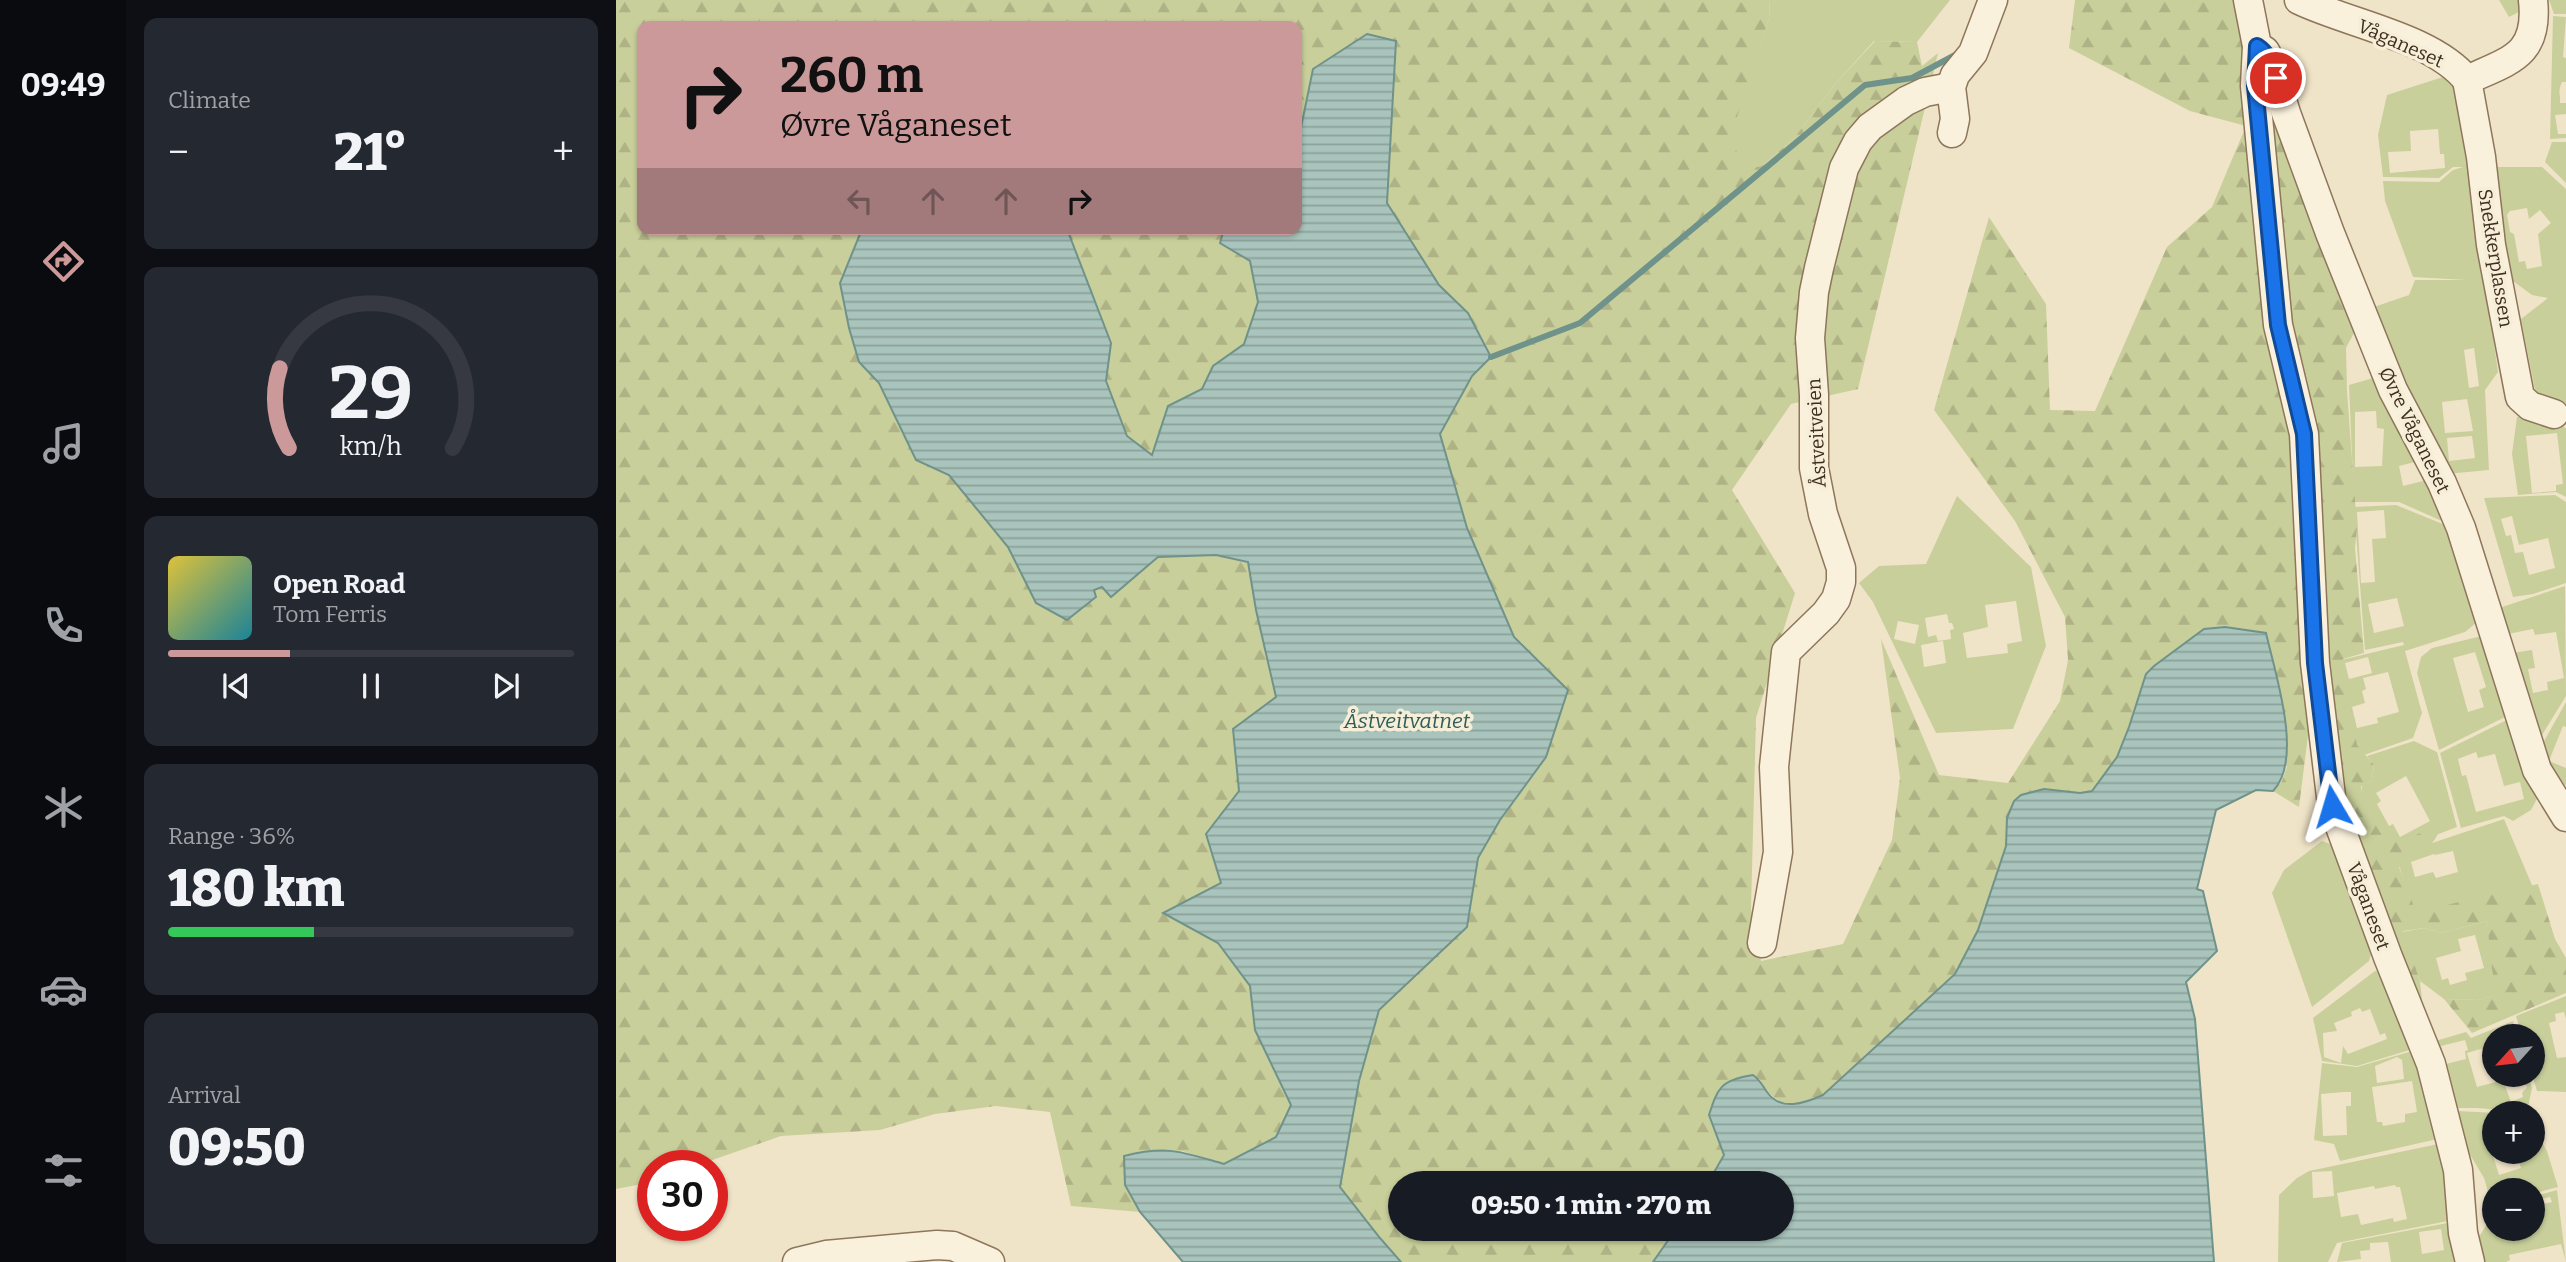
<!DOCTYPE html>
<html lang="en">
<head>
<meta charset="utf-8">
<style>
  :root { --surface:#171b24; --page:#242831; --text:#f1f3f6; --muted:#9ea1a6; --line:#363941; --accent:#cc999b }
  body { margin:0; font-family:Bitter,serif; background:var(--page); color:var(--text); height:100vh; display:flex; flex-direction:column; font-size:26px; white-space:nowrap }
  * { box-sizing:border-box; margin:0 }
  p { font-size:23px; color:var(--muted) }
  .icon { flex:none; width:38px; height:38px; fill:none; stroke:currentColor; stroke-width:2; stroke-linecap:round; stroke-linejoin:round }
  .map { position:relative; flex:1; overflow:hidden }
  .panel { display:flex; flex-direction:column; gap:18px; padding:18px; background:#0d0f14; width:490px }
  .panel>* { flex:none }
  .top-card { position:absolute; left:21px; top:21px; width:665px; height:214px; border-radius:14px; box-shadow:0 2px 5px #0004; background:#cc999b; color:#111; overflow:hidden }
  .needle { width:46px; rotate:243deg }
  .controls { position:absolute; left:1866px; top:1024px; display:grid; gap:14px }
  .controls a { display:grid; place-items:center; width:63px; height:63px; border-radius:50%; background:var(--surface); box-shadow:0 2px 5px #0004; font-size:35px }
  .speed { position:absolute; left:21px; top:1150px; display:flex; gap:14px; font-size:35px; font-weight:700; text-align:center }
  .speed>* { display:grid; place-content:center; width:91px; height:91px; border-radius:50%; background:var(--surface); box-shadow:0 2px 5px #0004; line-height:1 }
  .speed .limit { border:10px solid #d22; background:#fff; color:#111 }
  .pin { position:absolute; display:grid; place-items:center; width:60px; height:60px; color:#fff; margin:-30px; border:4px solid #fff; border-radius:50%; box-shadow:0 2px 7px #0007 }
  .me { position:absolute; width:77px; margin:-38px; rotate:353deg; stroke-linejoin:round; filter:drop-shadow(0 0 5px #0008) }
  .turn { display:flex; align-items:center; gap:24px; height:147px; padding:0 28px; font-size:32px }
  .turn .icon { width:91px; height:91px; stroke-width:2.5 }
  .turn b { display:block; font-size:49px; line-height:60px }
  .lanes { display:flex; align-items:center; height:66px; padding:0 28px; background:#0003; justify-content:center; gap:35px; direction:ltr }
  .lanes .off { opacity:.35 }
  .big { font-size:52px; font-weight:800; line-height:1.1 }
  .panel .tile { flex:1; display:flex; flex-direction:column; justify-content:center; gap:10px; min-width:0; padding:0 24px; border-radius:14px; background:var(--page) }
  .panel .dial { align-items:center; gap:0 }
  .dial svg { height:182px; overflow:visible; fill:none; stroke:var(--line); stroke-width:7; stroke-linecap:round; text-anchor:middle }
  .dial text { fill:var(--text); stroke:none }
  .song { display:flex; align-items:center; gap:21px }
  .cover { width:84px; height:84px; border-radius:10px; background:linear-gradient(135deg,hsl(50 70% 55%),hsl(190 70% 35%)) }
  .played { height:7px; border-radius:4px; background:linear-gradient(90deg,var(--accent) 30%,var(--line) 30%) }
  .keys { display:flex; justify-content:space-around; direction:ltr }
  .heat { display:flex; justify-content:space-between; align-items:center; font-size:38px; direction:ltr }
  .charge { height:10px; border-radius:5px; background:linear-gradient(90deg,#34c759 36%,var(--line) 0) }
  .trip { position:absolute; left:772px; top:1171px; width:406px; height:70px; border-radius:35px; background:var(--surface); box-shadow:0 2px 5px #0004; font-weight:800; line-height:70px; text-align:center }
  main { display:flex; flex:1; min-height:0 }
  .dock { display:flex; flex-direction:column; width:126px; justify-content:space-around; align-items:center; background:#090b0e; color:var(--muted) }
  .dock .icon { width:49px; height:49px }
  .dock .selected { color:var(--accent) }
  .dock b { font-size:32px; color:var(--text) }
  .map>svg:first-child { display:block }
  .green { fill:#c9cf9b; fill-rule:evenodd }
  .forest { fill:url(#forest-firs) }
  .water { fill:url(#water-rules); stroke:#6f938a; stroke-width:2 }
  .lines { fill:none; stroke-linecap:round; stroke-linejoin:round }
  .stream { stroke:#6f938a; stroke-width:6 }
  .minor-casing { stroke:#8d765c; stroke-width:31 }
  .minor { stroke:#faf1dc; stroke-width:28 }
  .route-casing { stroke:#114b97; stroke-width:18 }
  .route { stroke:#1a73e8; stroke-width:12 }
  .labels { text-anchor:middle; stroke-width:7; stroke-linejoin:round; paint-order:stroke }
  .street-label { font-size:19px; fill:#3d2e20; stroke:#f7eed8 }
  .water-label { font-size:21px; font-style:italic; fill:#2f5d5a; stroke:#f7eed8 }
</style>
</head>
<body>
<main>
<nav class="dock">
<b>09:49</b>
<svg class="icon selected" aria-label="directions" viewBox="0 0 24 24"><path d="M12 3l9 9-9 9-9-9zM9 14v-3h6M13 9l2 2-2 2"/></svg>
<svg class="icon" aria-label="music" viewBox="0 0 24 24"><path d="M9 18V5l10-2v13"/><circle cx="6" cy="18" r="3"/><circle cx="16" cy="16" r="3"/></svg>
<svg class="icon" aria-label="phone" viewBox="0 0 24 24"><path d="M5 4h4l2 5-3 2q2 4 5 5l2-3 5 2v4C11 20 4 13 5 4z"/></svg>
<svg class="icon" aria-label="climate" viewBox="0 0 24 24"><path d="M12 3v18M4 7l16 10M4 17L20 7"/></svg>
<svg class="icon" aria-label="car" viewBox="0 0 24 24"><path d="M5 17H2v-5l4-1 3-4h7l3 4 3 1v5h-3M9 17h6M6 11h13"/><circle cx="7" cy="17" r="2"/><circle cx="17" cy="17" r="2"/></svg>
<svg class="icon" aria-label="filters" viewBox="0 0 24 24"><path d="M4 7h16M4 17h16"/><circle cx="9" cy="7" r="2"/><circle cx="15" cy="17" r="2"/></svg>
</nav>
<section class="panel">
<div class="tile"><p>Climate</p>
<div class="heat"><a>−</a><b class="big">21°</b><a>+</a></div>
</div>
<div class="tile dial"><svg viewBox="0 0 100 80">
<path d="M14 69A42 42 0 1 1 86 69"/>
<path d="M14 69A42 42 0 0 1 10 34" stroke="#cc999b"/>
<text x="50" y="56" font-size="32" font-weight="700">29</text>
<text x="50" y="72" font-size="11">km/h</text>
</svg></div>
<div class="tile">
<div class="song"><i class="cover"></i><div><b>Open Road</b><p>Tom Ferris</p></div></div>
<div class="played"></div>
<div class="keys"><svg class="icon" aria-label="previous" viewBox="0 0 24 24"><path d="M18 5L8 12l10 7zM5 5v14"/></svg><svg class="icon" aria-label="pause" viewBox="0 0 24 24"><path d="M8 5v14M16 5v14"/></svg><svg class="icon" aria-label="next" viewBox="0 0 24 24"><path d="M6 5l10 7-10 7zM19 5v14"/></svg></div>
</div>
<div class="tile"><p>Range · 36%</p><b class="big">180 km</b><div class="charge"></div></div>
<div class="tile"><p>Arrival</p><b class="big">09:50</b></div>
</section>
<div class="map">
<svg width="1950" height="1262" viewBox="0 0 1950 1262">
  <defs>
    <pattern id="forest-firs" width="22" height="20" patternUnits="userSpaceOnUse" patternTransform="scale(1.75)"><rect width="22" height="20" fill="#c9cf9b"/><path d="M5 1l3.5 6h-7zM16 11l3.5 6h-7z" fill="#aeb285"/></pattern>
    <pattern id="water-rules" width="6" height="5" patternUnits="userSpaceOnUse" patternTransform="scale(1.75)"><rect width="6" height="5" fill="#a9c4bc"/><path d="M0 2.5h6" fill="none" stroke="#8ba098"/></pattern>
  </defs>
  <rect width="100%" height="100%" fill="#f0e4c8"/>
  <g class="green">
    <polygon points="1154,0 1334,0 1301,42 1258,41 1220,83 1178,138 1146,166 1124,171 1115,133 1153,18"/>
    <polygon points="1883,0 1913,0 1913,7 1893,17"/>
    <polygon points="1933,0 1950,0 1950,14 1938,14"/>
    <path d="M1937,16l13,1 -3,40 3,1v24h-4c-5,11 -1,12 -2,21h6v11l-11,1 3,19h8v4l-16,1z"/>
    <path d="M1830,76l12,12 40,284 -13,18 4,80 -43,4 -78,-165 41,-14 6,-15h51l-53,-3 -28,-76 -2,-20 56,1 14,-12 10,-3h-10l-14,11 -56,-1 -5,-42 9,-40zM1822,129l2,25h4l1,14 -55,5 -2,-21 23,-1 -1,-20zM1858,348l5,38 -10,2 -5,-38zM1851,399l6,32 -28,2 -3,-31zM1856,436l3,22 -26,3 -2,-23z"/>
    <polygon points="1936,142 1950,142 1950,183 1929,162"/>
    <path d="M1875,167h51l24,22v222l-30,-16 -15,-76 27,-21 -16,-3 -30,-22zM1911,208l2,11 11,-9 11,13 -13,11 4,32 -15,3 -2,-8 -6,1 -5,-28 -4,-2 -3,-17 3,-4z"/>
    <path d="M1764,376l73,150 -54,-24h-45l-5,-117zM1760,411l1,17 7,1 -2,37 -27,1v-55zM1803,461l4,20 -20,5 -4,-20z"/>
    <path d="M1917,413l33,15v69l-10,-5 -38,3 -6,-41 5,-37zM1941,433l6,51 -7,1v6l-24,2 -6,-57z"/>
    <path d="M1939,495l11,7v81l-33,11 -20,3 -29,-99zM1896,516l7,29 29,-7 7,30 -26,7 -6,-23 -8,1 -4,-18 -5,1 -5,-17z"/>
    <path d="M1341,496l74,71 15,79 -33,83 -77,4 -63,-131 -14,-19 20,-17 47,-2zM1400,601l6,40 -15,3 1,9 -41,5 -4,-25 25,-6 -3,-22zM1331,614l2,9h3l2,6 -4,1 1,9 -13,2 -2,-6 -8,2 -3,-19zM1282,621l21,4 -4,19 -21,-5zM1327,641l3,22 -22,4 -3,-22z"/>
    <path d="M1780,505l59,24 28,88 -18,15 -60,19 17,62 -9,25 -49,17 -8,-10 -19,-84 67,-16 -1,-3 -38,8 -11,-143zM1768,510l2,28 -14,1 3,43 -14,1 -4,-71zM1781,598l7,28 -30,7 -6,-29zM1752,657l4,16 -23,6 -4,-16zM1772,672l11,40 -22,6 1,5 -21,5 -5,-21 13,-4 -3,-12 4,-2 -3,-11z"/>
    <path d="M1949,586l1,110 -32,52 -41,-138zM1917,629l2,6 21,-3 8,46 -17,4 1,8 -15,3 -5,-24 7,-1 -3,-18 -20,3 -4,-19z"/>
    <path d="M1874,634l23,79 -74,37 -22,-77 4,-16 11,-9zM1859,652l11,35 -7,3 5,17 -16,5 -15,-54z"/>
    <polygon points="1950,702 1950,727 1947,726 1933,761 1950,768 1950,784 1943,795 1919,757"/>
    <path d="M1899,716l26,75 -10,19 -18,11 -9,-5 -43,12 -21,-75zM1860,752l2,6 17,-4 9,32 16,-4 4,17 -48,13 -10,-37 -4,1 -4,-17z"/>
    <path d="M1798,741l23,11 20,75 -66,25 -31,-51 2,-16 10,-5 2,-14 -7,-10zM1790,776l24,45 -30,16 -7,-13 -4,2 -12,-22 4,-3 -5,-8z"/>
    <path d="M1888,819l30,71 -120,25 -18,-60zM1837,851l5,21 -22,6 -3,-6 -18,5 -4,-15 23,-8 1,1z"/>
    <polygon points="1706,841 1726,848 1759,940 1753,961 1696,1007 1656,893 1668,870"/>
    <path d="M1871,921l11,74 -20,5 -34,-1 -24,-18 -18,-49 22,-4 18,5zM1859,935l9,33 -19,5 2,7 -17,5 -2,-7 -6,2 -6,-22 25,-7 -3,-12z"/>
    <path d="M1759,971l11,2 30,75 -59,18 -35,-5 -9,-43zM1744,1008l2,4 8,-3 10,26 5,-2 2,6 -39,15 -5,-8 -2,17 -17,-6 -1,-24 14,-2 -3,-8 18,-7 -1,-4z"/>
    <polygon points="1950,996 1950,1019 1948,1012 1939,1014 1940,1021 1933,1023 1941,1058 1950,1057 1950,1092 1921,1091 1916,1074 1916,1036 1906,1036 1900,1016"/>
    <path d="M1897,1021l4,15h-23v9l-27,8 10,34 26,-7 8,22 12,-5 -1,-4 5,-6 -2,-5 -5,1 -2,-8h10l4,13 -5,24 -50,-4h-21l-24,-66 34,-10 5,6zM1849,1040l3,10 -3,1 1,8 -20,5 -5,-18z"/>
    <path d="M1800,1050l26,88 -102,23 -6,-17 -20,-4 8,-77 35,4zM1781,1057l5,3 2,19 -27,4 -2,-17zM1796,1081l5,31 -12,2v8l-22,4 -1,-4h-5l-5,-35zM1728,1092h7v14h-5l1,29 -24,1 -2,-42z"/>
    <polygon points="1842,1111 1880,1113 1878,1113 1878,1138 1872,1140 1883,1175 1905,1168 1900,1152 1916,1152 1916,1125 1931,1151 1942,1187 1916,1194 1916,1190 1878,1190 1876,1205 1868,1178 1850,1148"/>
    <path d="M1827,1143l15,76 -121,24 -9,19h-50l1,-67 18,-17 12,-7zM1716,1171l2,25 -21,2 -1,-26zM1779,1185l1,2h4l7,32 -13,3 -1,-4 -32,7 -3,-11 -17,3 -4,-24 37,-7 1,3z"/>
    <polygon points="1941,1190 1950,1262 1945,1244 1893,1255 1894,1260 1890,1262 1865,1262 1857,1247 1878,1212 1878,1228 1916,1228 1916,1211 1928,1209 1927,1204 1936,1202 1934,1197 1916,1201 1916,1197"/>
    <path d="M1842,1221l-3,41h-64l-3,-20 -18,1v7l-10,1 1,8 -24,3 5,-19zM1825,1229l3,21 -22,4 -3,-22z"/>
  </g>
  <g class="forest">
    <path d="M0,0h1154l-1,18 -37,115 9,37 21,-4 32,-28 42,-55 39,-42 42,1 5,24 16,-13 -80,336 -67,15 -59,86 63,103 -39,125 -5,191 10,52 82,-17 49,-104 8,-62 -19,-139 58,136 69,8 52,-82 8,-41 -3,-43 -50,-96 -81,-111 55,-193 57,87 4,106 45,1 72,-164 45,-40 34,-81 -56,-15 -121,-63 6,-48h177l104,329 -10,19 1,43 10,136 -2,21 9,105 -21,6 14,86 17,20 -2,15 -11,6v16l27,43 52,-19c-2,20 -26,31 -41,41l17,45 122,-28 17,55 11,19v35l-94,40 -28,-34 34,1 19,-5 -5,-26 -5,-48 -45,12 -18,-5 -21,3 17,50 5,46 -82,-219 -21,-184 -23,183 -26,-16 9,-10 5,-15 -158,-39 -12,30 -25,34 -12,2 -36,-4 -37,29 -1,28 -28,84 -24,44 -131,121c-30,13 -45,15 -64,-16l-35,70 -3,15 -13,19h-308v45l276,1 -23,33h-252l-21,-24 -40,-51 19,-106 20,-71 88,-83 11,-69 90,-168 -54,-53 -47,-109 -28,-94 33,-58 19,-19 -23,-44 -29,-28 -52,-82 8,-162 -82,28 -16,78v-121h-655v203h220l-22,54 19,79 20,20 37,78 33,15 59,72 28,56 65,-16 11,9 46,-39 58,-2 32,6 8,49 20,87 -43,32 6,62 -33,43 15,49 -57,30 54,30 32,43 5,44 37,75 -16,32 -52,28 -42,-14 -57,34 15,27 -69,-6 -21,-94 -54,-6 -61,8 -55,16 -99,6 -83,29 -45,1v16l-37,7z"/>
    <polygon points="451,229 608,229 604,243 634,261 642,302 628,344 597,366 586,389 552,406 536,455 511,436 489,381 495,343"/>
  </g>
  <g class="water">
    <path d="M751,34l29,7 -9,162 52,82 29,28 23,44 -19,19 -32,58 27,94 47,109 54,53 -22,67 -46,63 -22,38 -11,69 -88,83 -20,71 -19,106 40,51 21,24h-218l-43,-50 -15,-27 -1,-29c44,-11 58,-4 100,8l52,-27 15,-32 -36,-75 -5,-44 -32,-43 -55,-30 58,-30 -15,-49 33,-43 -6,-62 43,-32 -20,-87 -8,-48 -32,-7 -58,2 -47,40 -9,-10 -8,3 2,7 -29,23 -31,-17 -28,-56 -59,-72 -33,-15 -37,-77 -20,-21 -10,-34 -9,-45 22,-54h205l44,114 -5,38 21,55 25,19 16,-49 34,-17 11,-23 31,-22 14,-42 -8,-41 -30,-18 4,-14h73v-82l16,-78z"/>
    <path d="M1609,627l41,6c9,40 38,126 7,158l-17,-1 -40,20 -19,79 6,2 14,60 -31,31 9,37 19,243h-561l23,-33 106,-1v-45h-74l16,-28 -15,-40c9,-28 12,-35 44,-40 7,5 9,10 14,17 14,20 38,11 56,3l132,-121 23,-44 28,-84 1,-28 7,-17 7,-6 23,-6 36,4 12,-2 25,-34 12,-30 17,-53 8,-8 50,-37z"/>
  </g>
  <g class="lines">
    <polyline class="stream" points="875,357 964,323 1249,85 1296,78 1341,54"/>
    <defs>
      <g id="minor">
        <polyline points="1632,0 1641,46 1639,86 1662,325 1688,434 1699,663 1716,805 1772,957 1815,1064 1842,1170 1847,1233 1854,1262"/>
        <path d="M1683,0c50,24 133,37 168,80 44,-20 72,-25 66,-80"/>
        <polyline points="1641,46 1649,51 1654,60 1670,113 1714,233 1777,390 1826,483 1845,528 1921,770 1950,817"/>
        <polyline points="1851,80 1865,157 1875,245 1904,397 1914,406 1938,414"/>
        <polyline points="1336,133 1339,119 1335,87 1339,75 1357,53 1377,0"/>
        <polyline points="1146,943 1162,852 1158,767 1170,652 1210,613 1220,599 1225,582 1225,568 1207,514 1198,468 1198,395 1194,338 1198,292 1203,268 1228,168 1242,141 1254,127 1290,101 1309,92 1335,87"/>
        <polyline points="181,1262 210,1255 321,1245 337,1246 374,1262"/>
      </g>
    </defs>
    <use href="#minor" class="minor-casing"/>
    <use href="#minor" class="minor"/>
  </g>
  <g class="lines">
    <defs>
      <path id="route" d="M1660,78c-5,-14 -7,-24 -19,-32l-2,40 23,239 26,109 11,229 17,143"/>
    </defs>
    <use href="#route" class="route-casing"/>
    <use href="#route" class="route"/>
  </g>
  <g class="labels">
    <g class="street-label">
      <text transform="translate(1785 43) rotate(24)" y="7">Våganeset</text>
      <text transform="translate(1880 258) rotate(81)" y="7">Snekkerplassen</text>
      <text transform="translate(1799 430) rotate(64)" y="7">Øvre Våganeset</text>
      <text transform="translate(1200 433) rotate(-93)" y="7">Åstveitveien</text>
      <text transform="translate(1753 906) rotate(70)" y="7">Våganeset</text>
    </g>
    <g class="water-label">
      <text x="791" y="728">Åstveitvatnet</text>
    </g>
  </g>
</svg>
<div class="controls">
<a><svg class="needle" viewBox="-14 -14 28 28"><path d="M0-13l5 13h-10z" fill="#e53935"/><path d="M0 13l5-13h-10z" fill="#9ea1a6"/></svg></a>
<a>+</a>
<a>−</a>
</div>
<div class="speed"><div class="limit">30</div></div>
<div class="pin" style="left:1660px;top:78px;background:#d93025"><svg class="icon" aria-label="arrive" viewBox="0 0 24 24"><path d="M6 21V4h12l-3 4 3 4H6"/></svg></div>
<svg class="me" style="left:1716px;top:806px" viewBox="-20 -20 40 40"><path d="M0-17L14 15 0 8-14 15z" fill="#1a73e8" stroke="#fff" stroke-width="4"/></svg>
<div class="trip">09:50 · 1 min · 270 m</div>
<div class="top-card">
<div class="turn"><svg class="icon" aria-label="right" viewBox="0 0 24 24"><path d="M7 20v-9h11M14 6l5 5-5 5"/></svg><div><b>260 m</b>Øvre Våganeset</div></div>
<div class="lanes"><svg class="icon off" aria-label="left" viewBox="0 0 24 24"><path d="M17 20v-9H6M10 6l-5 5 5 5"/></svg><svg class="icon off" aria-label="ahead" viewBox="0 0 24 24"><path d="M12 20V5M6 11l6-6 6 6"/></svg><svg class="icon off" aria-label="ahead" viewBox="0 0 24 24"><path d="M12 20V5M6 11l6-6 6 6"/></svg><svg class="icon" aria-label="right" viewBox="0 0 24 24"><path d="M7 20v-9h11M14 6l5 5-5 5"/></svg></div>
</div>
</div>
</main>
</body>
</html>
